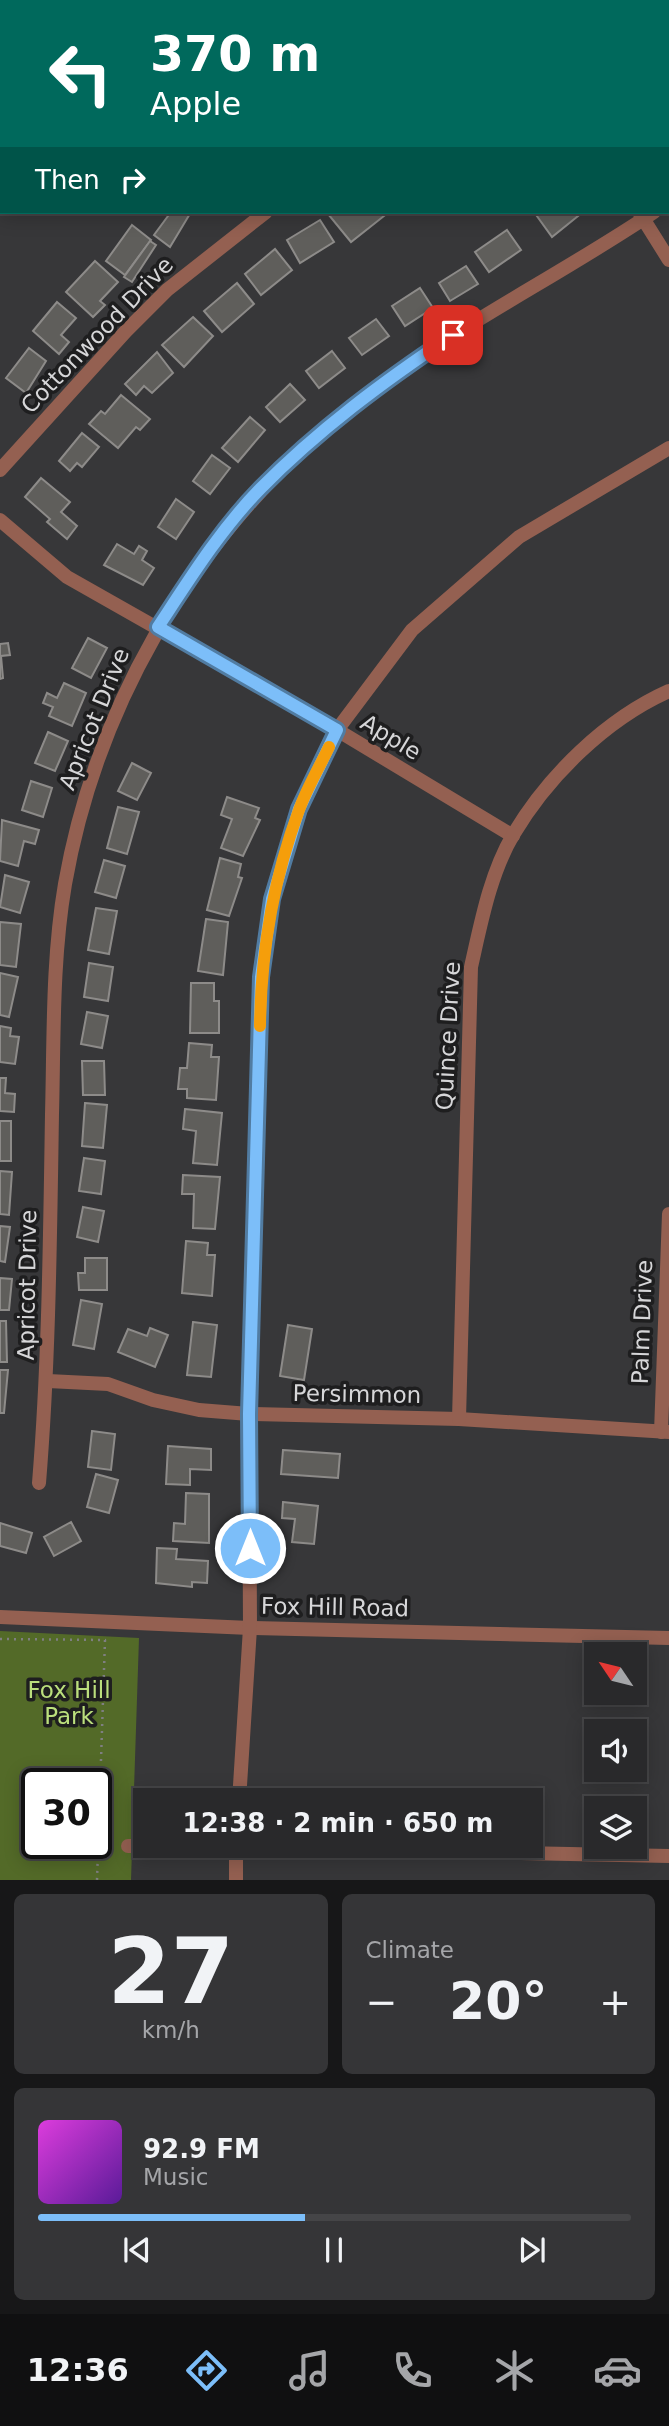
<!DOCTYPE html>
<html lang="en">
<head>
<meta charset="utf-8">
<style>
  :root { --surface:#29292b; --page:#353537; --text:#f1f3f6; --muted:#a5a6a9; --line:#454547; --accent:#7cbef9 }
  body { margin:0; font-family:"DejaVu Sans",sans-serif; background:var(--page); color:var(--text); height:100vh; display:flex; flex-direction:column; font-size:26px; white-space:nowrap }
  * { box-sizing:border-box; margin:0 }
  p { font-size:23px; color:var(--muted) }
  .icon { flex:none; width:38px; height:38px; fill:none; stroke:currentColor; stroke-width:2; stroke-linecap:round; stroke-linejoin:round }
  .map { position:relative; height:1880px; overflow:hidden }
  .sheet { display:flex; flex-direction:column; gap:14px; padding:14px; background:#171718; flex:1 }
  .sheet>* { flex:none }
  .guide { position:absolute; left:0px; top:0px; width:670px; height:214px; box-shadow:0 4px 18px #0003,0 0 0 2px var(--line); background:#00695c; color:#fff; overflow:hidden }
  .needle { width:46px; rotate:305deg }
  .controls { position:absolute; left:584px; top:1642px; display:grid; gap:14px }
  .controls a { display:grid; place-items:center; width:63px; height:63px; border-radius:0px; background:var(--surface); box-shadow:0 4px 18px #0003,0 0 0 2px var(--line); font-size:35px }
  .speed { position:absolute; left:21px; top:1768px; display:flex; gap:14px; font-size:35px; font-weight:700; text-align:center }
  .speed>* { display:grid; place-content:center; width:91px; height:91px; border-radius:50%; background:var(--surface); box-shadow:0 4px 18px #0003,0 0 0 2px var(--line); line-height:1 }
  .speed .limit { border:4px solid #111; border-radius:10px; background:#fff; color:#111 }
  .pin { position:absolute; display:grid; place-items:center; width:60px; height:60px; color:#fff; margin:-30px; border-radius:14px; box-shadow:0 4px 10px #0006 }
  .me { position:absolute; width:77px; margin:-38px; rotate:0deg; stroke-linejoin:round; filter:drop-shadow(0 0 5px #0008) }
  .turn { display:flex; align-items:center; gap:24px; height:147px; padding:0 35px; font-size:32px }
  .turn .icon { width:91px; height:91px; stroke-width:2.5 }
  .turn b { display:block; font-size:49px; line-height:60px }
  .then { display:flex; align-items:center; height:66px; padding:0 35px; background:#0003; gap:14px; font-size:26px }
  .big { font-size:52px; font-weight:600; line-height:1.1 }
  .sheet .widget { flex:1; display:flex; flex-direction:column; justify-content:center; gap:10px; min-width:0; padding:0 24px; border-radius:10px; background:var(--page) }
  .sheet .dial { align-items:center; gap:0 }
  .dial b { font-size:91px; line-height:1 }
  .song { display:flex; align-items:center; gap:21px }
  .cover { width:84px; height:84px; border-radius:10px; background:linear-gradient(135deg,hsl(300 70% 55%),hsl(270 70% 35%)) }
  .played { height:7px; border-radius:4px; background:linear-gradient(90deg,var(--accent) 45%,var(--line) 45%) }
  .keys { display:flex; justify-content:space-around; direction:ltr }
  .heat { display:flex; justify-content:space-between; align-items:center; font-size:38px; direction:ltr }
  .sheet .tiles { flex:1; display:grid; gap:14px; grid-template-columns:1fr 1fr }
  .widget:last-child { grid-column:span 2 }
  .trip { position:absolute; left:133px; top:1788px; width:410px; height:70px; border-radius:0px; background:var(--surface); box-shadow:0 4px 18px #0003,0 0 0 2px var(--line); font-weight:600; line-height:70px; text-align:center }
  .tab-bar { display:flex; height:112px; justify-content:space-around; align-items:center; background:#101011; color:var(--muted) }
  .tab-bar .icon { width:49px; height:49px }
  .tab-bar .selected { color:var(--accent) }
  .tab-bar b { font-size:32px; color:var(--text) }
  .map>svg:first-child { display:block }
  .green { fill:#536a28; fill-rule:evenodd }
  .building { fill:#5f5e5b; stroke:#8d8b89; stroke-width:2 }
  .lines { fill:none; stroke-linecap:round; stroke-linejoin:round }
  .path { stroke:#7f7f81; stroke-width:2.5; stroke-dasharray:2 5; stroke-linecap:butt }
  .minor { stroke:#946051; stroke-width:14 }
  .route-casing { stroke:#517ca2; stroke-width:18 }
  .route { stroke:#7cbef9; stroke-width:12 }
  .slow { stroke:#f59e0b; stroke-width:12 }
  .labels { text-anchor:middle; stroke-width:7; stroke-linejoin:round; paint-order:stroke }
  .street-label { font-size:23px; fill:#d6d6d8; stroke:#1e1e1f }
  .park-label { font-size:23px; fill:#bbdf7d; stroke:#1e1e1f }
</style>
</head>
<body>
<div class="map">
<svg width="669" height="1880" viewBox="0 0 669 1880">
  <rect width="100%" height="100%" fill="#373739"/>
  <path class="green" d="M0,1631l139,7 -8,242h-131zM37,1783h59v60h-59z"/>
  <g class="building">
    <polygon points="171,212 191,212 170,247 154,235"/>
    <polygon points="331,212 380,212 384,216 351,242 328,214"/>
    <polygon points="534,212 583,212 552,237"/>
    <polygon points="320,220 334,242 300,263 287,240"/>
    <polygon points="132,225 151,240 125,275 106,261"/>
    <polygon points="507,230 521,250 489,272 475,252"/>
    <polygon points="150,241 156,245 132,282 124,277"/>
    <polygon points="275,249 292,270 261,295 245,274"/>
    <polygon points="95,261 118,282 100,301 105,305 93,317 66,292"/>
    <polygon points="466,266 478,284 450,301 439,283"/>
    <polygon points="237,283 254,304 222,332 204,311"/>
    <polygon points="420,288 433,308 405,326 392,306"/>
    <polygon points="57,302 76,318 61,335 69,342 59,354 33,331"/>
    <polygon points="193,317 213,336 184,367 162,345"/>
    <polygon points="376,319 389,336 362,355 349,338"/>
    <polygon points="29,348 46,361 26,393 6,378"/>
    <polygon points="332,351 345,368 319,388 306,371"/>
    <polygon points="157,352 173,373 152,393 144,386 136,395 125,384"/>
    <polygon points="290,384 305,400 280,422 266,407"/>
    <polygon points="121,395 150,419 140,430 136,427 118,448 89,424 101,411 105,414"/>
    <polygon points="250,417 265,430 238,462 222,448"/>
    <polygon points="82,433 99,447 82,467 77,463 70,471 59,461"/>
    <polygon points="212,455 230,468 210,494 193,481"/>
    <polygon points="41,478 70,502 61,512 77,526 67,539 47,522 50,519 25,497"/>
    <polygon points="176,499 194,512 176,539 158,527"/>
    <polygon points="117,544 134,554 139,546 147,551 142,560 154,568 143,585 104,565"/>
    <polygon points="88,638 107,648 91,678 72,668"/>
    <polygon points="8,643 10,655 1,656 3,678 0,679 0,644"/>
    <polygon points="64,683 86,693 72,726 49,716 53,707 43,703 47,693 57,698"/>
    <polygon points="48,732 68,741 55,771 35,763"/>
    <polygon points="132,763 151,773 137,800 118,791"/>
    <polygon points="31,781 52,788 43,817 22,810"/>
    <polygon points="227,797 259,808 255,818 260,820 243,856 221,848 232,819 221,815"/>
    <polygon points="118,807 139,812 127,854 107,848"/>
    <polygon points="2,820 39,830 35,844 24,841 18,866 0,861"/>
    <polygon points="220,858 241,864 238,877 242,878 229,916 207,910"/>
    <polygon points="104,860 125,866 116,898 95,892"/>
    <polygon points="5,875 29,882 20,913 0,907"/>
    <polygon points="96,908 117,911 109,954 88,950"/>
    <polygon points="206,919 228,922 223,975 198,971"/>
    <polygon points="0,922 21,924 16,967 0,965"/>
    <polygon points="89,963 113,967 108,1001 84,997"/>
    <polygon points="0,973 18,977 9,1017 0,1015"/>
    <polygon points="191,983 214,983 214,1001 219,1001 219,1033 190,1033"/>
    <polygon points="87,1012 108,1016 102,1048 81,1044"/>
    <polygon points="0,1026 11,1028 10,1036 19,1037 15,1064 0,1062"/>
    <polygon points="189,1043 212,1045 211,1057 219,1057 216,1100 187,1098 187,1089 178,1089 180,1068 187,1068"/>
    <polygon points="82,1061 104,1061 105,1095 83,1095"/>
    <polygon points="0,1078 6,1078 5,1093 15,1094 14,1112 0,1111"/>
    <polygon points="85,1103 107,1105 103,1148 82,1146"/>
    <polygon points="185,1109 222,1113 217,1165 193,1163 196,1131 183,1129"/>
    <rect x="0" y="1121" width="11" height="40"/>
    <polygon points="84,1158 105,1161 101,1194 79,1191"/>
    <polygon points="0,1171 12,1172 9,1215 0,1214"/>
    <polygon points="183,1175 220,1177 215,1229 193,1228 194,1194 182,1194"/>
    <polygon points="83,1207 104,1211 98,1242 77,1237"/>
    <polygon points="0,1226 10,1227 5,1262 0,1261"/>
    <polygon points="186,1241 208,1243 207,1255 215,1255 212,1296 182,1293"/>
    <polygon points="85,1258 107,1258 107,1290 79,1290 78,1273 85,1273"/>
    <polygon points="0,1278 12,1279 9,1310 0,1310"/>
    <polygon points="81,1300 102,1304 94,1349 73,1345"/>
    <polygon points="0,1321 6,1321 7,1362 0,1362"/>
    <polygon points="193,1322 217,1325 211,1377 187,1375"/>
    <polygon points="288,1325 312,1329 304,1380 280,1376"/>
    <polygon points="150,1328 168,1335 155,1367 118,1352 128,1329 147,1336"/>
    <polygon points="0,1370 8,1370 4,1413 0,1413"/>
    <polygon points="92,1431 115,1434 111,1470 88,1467"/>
    <polygon points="168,1446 211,1449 211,1470 190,1469 190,1485 166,1484"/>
    <polygon points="283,1450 340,1454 338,1478 281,1474"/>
    <polygon points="96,1474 118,1480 109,1513 87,1507"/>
    <polygon points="186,1493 209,1494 209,1543 173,1541 174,1523 185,1524"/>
    <polygon points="283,1502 318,1506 314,1544 292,1542 295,1519 282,1518"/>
    <polygon points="71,1522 81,1541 54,1556 44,1537"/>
    <polygon points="0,1523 32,1533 26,1553 0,1546"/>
    <polygon points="157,1548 177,1549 176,1559 208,1561 207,1583 192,1582 192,1587 156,1583"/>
  </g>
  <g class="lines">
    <polyline class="path" points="0,1639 105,1640 97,1880"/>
    <g class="minor">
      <polyline points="509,0 510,2"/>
      <polyline points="223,2 226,0"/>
      <polyline points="597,2 600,0"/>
      <polyline points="0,139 2,138"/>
      <polyline points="668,202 669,202"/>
      <polyline points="639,212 669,260"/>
      <polyline points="0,470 126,331 167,290 266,212"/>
      <polyline points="0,520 67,577 337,730 513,836"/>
      <polyline points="48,1381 108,1384 153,1400 199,1410 249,1414 459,1419 669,1432"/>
      <path d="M459,1419l12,-452c10,-44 19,-93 42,-132 35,-59 93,-116 156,-144"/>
      <polyline points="661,1432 669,1214"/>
      <path d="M39,1483c10,-123 11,-245 13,-369 2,-76 0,-154 13,-230 31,-176 123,-334 256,-452 100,-89 223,-146 333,-220"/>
      <polyline points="0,1617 250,1628 669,1638"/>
      <polyline points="239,1801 250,1628 249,1414 261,977 272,899 299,809 337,730 412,630 519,537 669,448"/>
      <polyline points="128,1846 145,1846"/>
      <polyline points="189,1846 669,1856"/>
      <polyline points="236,1880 236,1846"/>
    </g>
  </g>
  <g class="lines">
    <defs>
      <path id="route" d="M250,1548l-1,-134 12,-437 11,-78 27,-90 38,-79 -179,-103c31,-47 62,-97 102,-138 58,-59 124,-108 193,-154"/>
    </defs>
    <use href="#route" class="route-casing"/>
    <use href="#route" class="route"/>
    <path class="slow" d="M260,1026c1,-74 13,-146 39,-216 8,-22 20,-42 30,-63"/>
  </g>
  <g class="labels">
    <g class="street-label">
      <text transform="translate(97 335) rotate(-46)" y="8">Cottonwood Drive</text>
      <text transform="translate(94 719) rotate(-68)" y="8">Apricot Drive</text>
      <text transform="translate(391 737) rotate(31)" y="8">Apple</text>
      <text transform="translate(448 1036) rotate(-87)" y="8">Quince Drive</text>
      <text transform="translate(27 1285) rotate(-89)" y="8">Apricot Drive</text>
      <text transform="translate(642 1322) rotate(-88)" y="8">Palm Drive</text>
      <text transform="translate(357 1394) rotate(1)" y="8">Persimmon</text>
      <text transform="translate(335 1607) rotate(1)" y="8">Fox Hill Road</text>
    </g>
    <g class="park-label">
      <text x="69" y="1698">Fox Hill<tspan x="69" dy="26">Park</tspan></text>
    </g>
  </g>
</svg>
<div class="controls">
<a><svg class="needle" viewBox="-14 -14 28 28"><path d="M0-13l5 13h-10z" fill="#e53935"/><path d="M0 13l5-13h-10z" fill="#a5a6a9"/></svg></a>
<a><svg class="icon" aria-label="sound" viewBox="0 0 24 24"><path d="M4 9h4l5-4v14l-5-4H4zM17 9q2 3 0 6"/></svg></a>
<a><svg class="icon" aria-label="layers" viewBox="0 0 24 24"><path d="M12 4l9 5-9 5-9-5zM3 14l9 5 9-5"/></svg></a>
</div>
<div class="speed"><div class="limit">30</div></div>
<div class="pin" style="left:453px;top:335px;background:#d93025"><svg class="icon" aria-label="arrive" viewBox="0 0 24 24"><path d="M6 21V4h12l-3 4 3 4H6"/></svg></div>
<svg class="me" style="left:250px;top:1548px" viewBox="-20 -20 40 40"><circle r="17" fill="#7cbef9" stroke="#fff" stroke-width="3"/><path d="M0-11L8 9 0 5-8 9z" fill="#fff"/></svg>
<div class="trip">12:38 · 2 min · 650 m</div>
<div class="guide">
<div class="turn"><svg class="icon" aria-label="left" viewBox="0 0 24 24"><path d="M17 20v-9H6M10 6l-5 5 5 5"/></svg><div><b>370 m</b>Apple</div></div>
<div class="then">Then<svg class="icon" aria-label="right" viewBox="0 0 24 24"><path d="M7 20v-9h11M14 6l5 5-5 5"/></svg></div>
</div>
</div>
<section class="sheet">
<div class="tiles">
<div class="widget dial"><b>27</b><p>km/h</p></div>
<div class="widget"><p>Climate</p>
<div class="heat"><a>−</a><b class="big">20°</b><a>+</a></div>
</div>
<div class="widget">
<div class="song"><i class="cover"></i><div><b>92.9 FM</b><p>Music</p></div></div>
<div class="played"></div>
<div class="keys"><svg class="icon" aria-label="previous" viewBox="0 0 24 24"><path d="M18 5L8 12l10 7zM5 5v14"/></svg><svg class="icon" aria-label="pause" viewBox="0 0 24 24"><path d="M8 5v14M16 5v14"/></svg><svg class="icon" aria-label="next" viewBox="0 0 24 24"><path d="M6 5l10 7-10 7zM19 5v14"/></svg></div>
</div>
</div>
</section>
<nav class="tab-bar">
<b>12:36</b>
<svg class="icon selected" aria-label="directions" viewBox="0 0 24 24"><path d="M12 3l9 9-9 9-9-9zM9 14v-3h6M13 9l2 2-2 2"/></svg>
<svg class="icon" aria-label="music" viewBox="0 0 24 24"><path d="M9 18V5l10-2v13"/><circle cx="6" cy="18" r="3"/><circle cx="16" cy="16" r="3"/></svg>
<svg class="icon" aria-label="phone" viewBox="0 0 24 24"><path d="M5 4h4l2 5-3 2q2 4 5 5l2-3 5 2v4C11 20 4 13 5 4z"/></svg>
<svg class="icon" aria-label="climate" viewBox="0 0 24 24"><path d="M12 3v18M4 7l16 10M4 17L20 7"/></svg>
<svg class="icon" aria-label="car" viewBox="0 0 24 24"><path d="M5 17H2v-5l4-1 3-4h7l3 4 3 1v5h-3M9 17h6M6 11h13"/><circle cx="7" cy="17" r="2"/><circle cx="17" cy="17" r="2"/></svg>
</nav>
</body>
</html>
